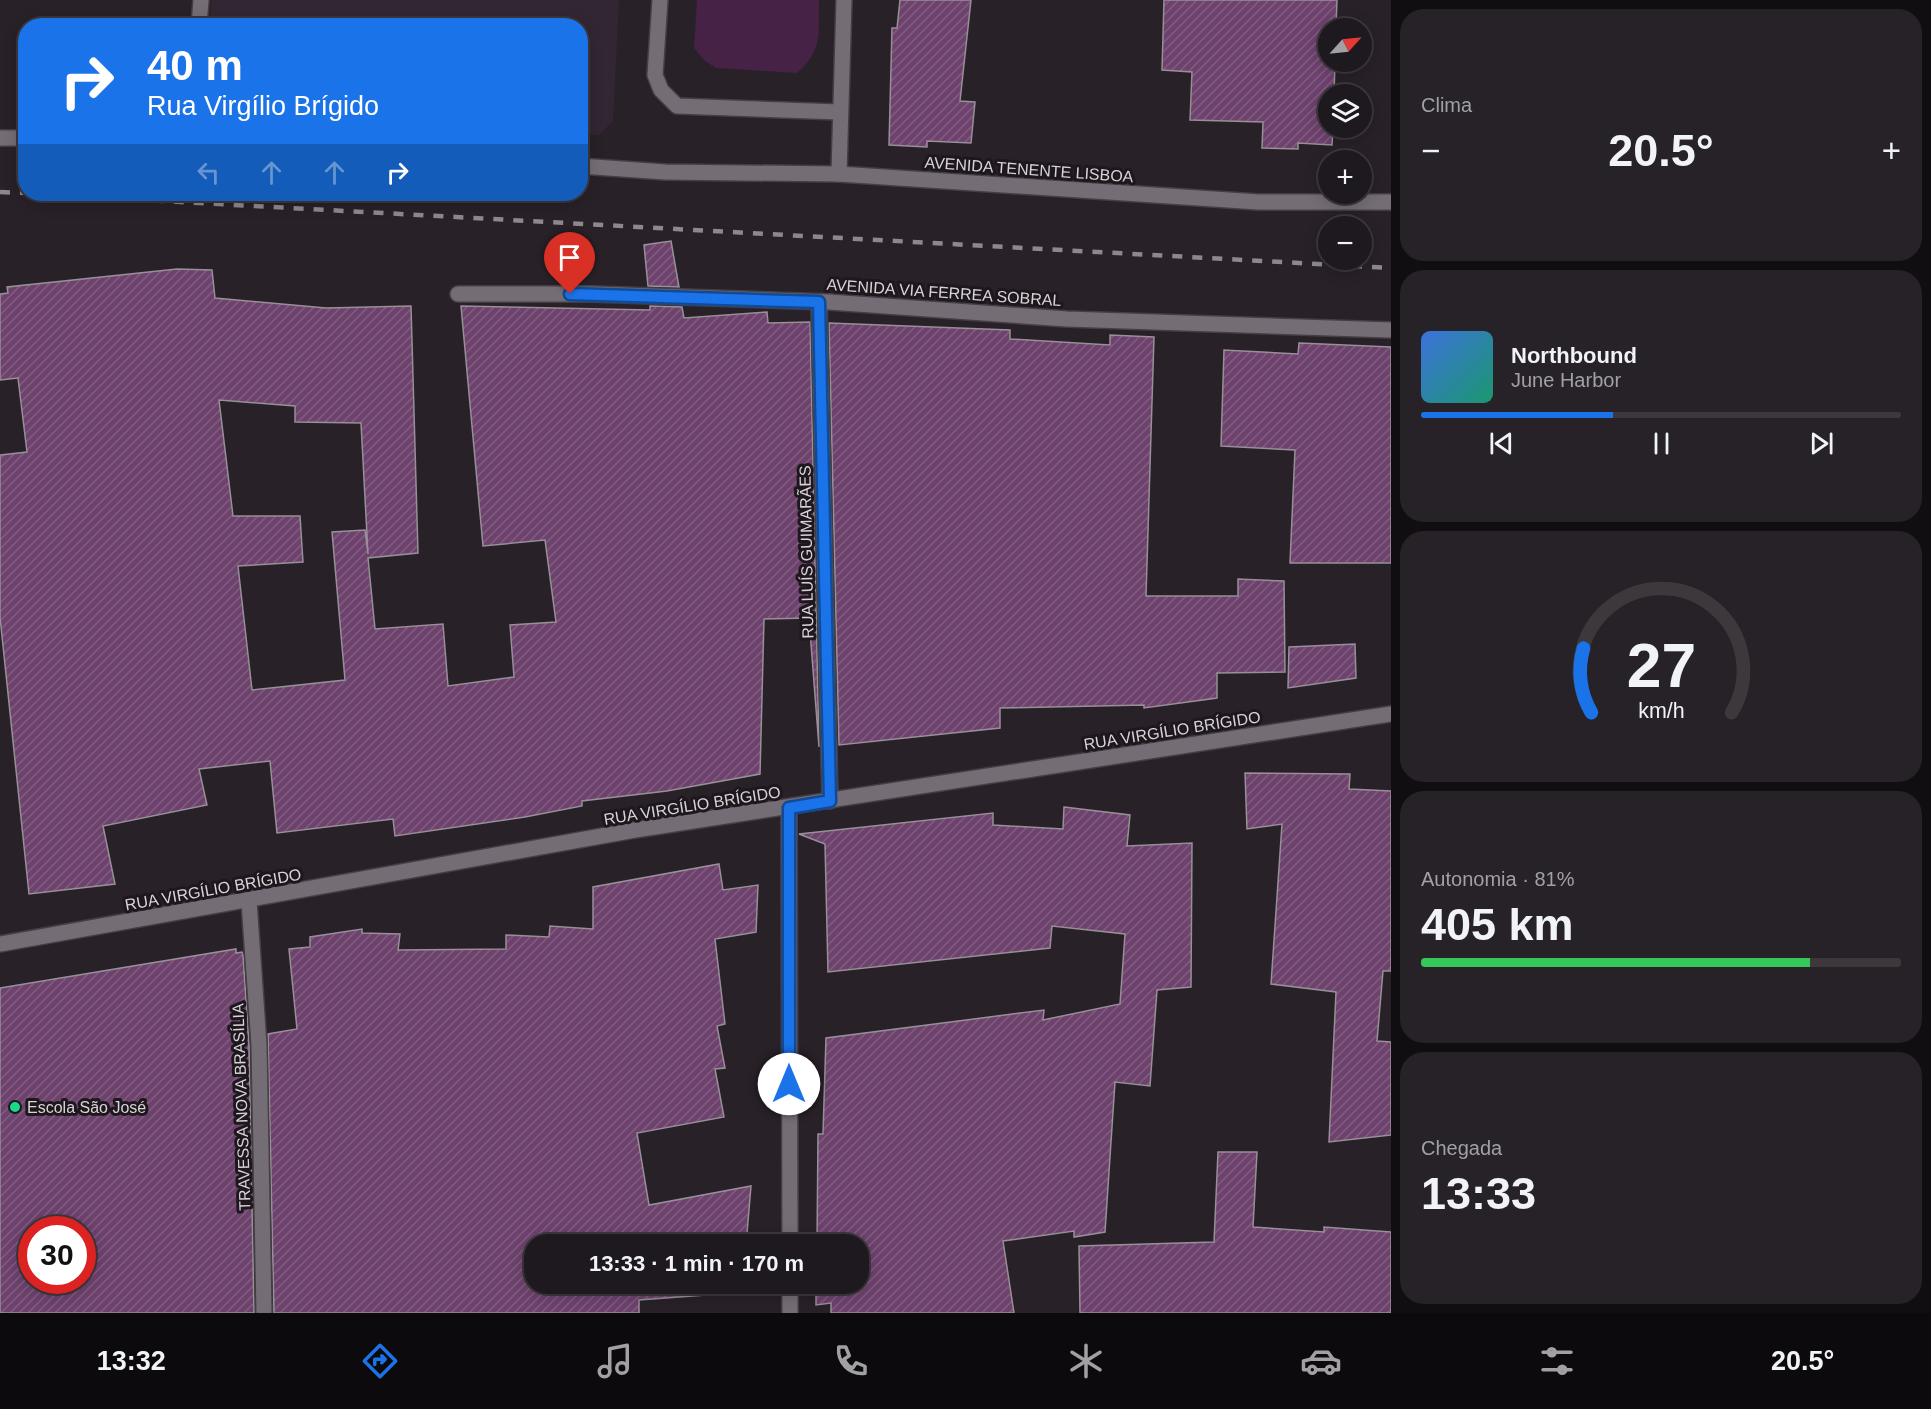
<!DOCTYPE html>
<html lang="pt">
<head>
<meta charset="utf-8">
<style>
  :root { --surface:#1e191e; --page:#262227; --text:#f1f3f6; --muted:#a1a0a4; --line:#3c383c; --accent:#1a73e8 }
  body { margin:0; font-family:Arial,sans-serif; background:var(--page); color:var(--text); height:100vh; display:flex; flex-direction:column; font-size:22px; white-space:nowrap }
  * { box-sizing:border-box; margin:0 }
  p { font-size:20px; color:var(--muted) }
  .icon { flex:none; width:33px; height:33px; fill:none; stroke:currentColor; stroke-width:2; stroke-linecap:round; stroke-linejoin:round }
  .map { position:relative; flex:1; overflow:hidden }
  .side { display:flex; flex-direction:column; gap:9px; padding:9px; background:#100e10; width:540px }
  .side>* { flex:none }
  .hud { position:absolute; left:18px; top:18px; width:570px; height:183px; border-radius:24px; box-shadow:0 3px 15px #0003,0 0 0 2px var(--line); background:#1a73e8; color:#fff; overflow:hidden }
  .needle { width:39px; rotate:63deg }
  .fabs { position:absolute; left:1318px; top:18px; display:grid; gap:12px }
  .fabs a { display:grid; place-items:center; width:54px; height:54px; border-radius:50%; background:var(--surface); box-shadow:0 3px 15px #0003,0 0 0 2px var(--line); font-size:30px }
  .speed { position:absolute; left:18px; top:1216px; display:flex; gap:12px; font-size:30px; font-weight:700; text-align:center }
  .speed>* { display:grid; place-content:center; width:78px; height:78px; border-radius:50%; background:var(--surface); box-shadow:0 3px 15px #0003,0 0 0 2px var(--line); line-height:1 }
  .speed .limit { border:9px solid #d22; background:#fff; color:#111 }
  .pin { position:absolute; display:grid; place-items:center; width:51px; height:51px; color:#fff; margin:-62px -26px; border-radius:50% 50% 50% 0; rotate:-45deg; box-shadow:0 0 6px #0007 }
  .pin .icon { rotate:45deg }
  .me { position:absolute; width:66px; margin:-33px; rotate:0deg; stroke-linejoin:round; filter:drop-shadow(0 0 4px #0008) }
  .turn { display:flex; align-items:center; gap:21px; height:126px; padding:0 30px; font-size:27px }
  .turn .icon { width:78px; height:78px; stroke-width:2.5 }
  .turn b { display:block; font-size:42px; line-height:51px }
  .lanes { display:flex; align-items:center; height:57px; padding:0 30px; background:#0003; justify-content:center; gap:30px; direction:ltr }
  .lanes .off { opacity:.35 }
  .big { font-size:45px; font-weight:600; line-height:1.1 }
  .side .widget { flex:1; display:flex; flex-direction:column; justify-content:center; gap:9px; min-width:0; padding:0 21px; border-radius:24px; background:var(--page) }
  .side .dial { align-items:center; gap:0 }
  .dial svg { height:156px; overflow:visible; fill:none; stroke:var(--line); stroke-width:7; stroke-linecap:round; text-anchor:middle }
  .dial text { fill:var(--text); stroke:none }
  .song { display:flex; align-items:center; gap:18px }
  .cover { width:72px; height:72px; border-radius:9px; background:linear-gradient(135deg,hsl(220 70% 55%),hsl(160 70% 35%)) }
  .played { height:6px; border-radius:3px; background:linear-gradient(90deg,var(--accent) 40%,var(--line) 40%) }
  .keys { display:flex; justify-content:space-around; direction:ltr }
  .heat { display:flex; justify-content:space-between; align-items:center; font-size:33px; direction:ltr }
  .charge { height:9px; border-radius:4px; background:linear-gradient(90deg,#34c759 81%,var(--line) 0) }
  .trip { position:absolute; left:524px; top:1234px; width:345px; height:60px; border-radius:24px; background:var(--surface); box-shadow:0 3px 15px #0003,0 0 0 2px var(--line); font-weight:600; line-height:60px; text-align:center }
  .menu { display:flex; height:96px; justify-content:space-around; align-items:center; background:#0c0a0c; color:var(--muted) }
  .menu .icon { width:42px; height:42px }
  .menu .on { color:var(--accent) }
  .menu b { font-size:27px; color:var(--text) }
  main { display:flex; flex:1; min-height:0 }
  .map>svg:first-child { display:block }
  .built { fill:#322632 }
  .park { fill:#472247 }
  .building { fill:url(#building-hatch); stroke:#988f98; stroke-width:1.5; fill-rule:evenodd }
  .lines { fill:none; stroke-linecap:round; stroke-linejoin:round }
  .minor-casing { stroke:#453f44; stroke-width:18 }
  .minor { stroke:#756d75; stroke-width:15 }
  .rail { stroke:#8e888d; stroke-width:4.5; stroke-dasharray:10 10; stroke-linecap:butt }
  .route-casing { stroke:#114b97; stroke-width:15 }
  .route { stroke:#1a73e8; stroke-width:10 }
  .poi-dot { fill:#1ad988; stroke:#1e181e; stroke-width:2 }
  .labels { text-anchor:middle; stroke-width:6; stroke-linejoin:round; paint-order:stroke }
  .street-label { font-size:16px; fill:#d8d3d7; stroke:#1e181e }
  .poi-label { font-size:16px; fill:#d8d3d7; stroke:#1e181e; text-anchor:start }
</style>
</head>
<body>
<main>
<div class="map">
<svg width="1391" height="1313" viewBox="0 0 1391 1313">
  <defs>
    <pattern id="building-hatch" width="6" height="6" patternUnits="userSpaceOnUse" patternTransform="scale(1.5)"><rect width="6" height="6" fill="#6d426d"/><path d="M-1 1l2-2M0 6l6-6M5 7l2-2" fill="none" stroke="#815c81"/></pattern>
  </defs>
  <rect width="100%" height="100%" fill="#282128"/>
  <polygon class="built" points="212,0 619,0 613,121 599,135 581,134 580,26 209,25"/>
  <path class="park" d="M697,0h122c-1,33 5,49 -22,73l-81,-5 -11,-7 -11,-13z"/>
  <g class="building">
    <polygon points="900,0 971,0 960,101 975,102 971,143 927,141 927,147 889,145 892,28 897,28"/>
    <polygon points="1164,0 1337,0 1336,28 1329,28 1329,62 1335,62 1334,94 1329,94 1329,128 1333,128 1332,145 1298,143 1298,149 1262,148 1263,122 1190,120 1192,72 1162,70"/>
    <polygon points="671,241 679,287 648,286 644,245"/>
    <path d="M177,269l35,1 3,28 111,10 85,-2 7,247 -50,5 7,71 68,-5 5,62 66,-9 -4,-52 46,-3 -11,-82 -62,6 -22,-240 189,4v-4l32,1 2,11 83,-6 1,11 42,-1 9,425 -10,-129 -45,1 -4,155 -93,17 -85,10v5l-57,11 -130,19 -2,-17 -116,14 -7,-72 -71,8 8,36 -104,21 12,58 -86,10 -29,-277v-162l27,-3 -9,-74 -18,2v-86l8,-1 -1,-6zM219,400l76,6v16l66,1 7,131 -3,-24 -33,2 13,148 -93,10 -14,-124 65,-4 -3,-46h-67z"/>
    <polygon points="829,323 1010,330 1010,339 1110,345 1110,335 1154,337 1146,596 1238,596 1238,579 1284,581 1285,672 1217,673 1217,698 1144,708 1144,705 1000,708 1000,728 839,745"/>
    <polygon points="1299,343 1391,347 1391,563 1290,563 1295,450 1221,446 1224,350 1298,354"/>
    <polygon points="1355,644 1356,678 1288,688 1289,647"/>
    <polygon points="1245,773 1350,774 1349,789 1391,791 1391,971 1383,971 1377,1041 1391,1042 1391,1135 1329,1142 1336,992 1271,984 1282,824 1247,829"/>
    <polygon points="1064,807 1130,815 1127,846 1192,843 1191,987 1157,990 1150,1086 1115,1082 1105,1232 1074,1237 1074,1231 1003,1241 1014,1313 831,1313 831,1303 816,1305 816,1284 858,1284 858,1245 817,1245 818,1134 823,1134 826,1038 1044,1010 1043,1020 1120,1004 1125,934 1052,926 1050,948 828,972 825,844 799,834 993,813 993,825 1063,829"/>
    <polygon points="719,864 723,890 758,885 756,932 715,939 725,1024 717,1026 725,1068 715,1069 724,1117 637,1133 649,1205 751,1186 746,1245 534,1245 534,1284 746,1284 746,1292 639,1300 639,1313 274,1313 268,1034 297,1029 289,949 310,947 310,937 362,929 362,933 400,934 398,950 506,949 506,935 549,937 550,926 593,929 593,887"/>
    <path d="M236,949v4l6,-1 1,3 6,90 5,268h-254v-325zM32,1230h50v51h-50z"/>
    <polygon points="1218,1152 1257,1152 1253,1227 1324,1232 1324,1227 1391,1232 1391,1313 1080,1313 1079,1246 1214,1242"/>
  </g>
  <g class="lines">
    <defs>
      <g id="minor">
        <polyline points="660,0 655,75 661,90 677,106 839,112"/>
        <polyline points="199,26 201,0"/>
        <polyline points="0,138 26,138"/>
        <polyline points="580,166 665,172 839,174 1258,202 1391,202"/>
        <polyline points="839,174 844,0"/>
        <polyline points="458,294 593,294 829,302 1067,319 1391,330"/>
        <polyline points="819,302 830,801"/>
        <polyline points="789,808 790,1245"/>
        <polyline points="249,901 259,1045 264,1313"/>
        <polyline points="0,944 635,830 1391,714"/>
        <polyline points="790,1284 790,1313"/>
      </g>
    </defs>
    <use href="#minor" class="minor-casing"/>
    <use href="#minor" class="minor"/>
    <g class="rail">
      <polyline points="0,192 26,193"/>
      <polyline points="34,194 1391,268"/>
    </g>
  </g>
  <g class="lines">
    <defs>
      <polyline id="route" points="570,294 819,302 830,801 789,808 789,1084"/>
    </defs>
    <use href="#route" class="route-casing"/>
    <use href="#route" class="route"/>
  </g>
  <circle class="poi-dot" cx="15" cy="1107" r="6"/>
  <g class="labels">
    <g class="street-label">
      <text transform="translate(1029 169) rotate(4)" y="6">AVENIDA TENENTE LISBOA</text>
      <text transform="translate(944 292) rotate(4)" y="6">AVENIDA VIA FERREA SOBRAL</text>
      <text transform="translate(806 552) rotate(-91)" y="6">RUA LUÍS GUIMARÃES</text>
      <text transform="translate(1172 730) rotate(-9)" y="6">RUA VIRGÍLIO BRÍGIDO</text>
      <text transform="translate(692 805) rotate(-9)" y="6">RUA VIRGÍLIO BRÍGIDO</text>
      <text transform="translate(213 889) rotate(-10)" y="6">RUA VIRGÍLIO BRÍGIDO</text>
      <text transform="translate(241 1107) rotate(-92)" y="6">TRAVESSA NOVA BRASÍLIA</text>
    </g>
    <g class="poi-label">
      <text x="27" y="1113">Escola São José</text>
    </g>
  </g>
</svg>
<div class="fabs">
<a><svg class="needle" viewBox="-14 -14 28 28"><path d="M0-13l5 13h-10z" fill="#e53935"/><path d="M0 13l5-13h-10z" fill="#a1a0a4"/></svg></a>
<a><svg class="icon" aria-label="layers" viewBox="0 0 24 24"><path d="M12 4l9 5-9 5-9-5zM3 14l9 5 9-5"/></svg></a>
<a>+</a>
<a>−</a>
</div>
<div class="speed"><div class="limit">30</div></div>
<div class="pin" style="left:570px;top:294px;background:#d93025"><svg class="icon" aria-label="arrive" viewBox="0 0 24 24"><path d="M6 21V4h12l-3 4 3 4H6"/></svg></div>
<svg class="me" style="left:789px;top:1084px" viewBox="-20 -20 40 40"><circle r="19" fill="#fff"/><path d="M0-13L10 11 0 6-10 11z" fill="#1a73e8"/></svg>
<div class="trip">13:33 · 1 min · 170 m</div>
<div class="hud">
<div class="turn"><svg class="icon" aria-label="right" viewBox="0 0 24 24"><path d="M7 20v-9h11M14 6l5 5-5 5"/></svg><div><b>40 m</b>Rua Virgílio Brígido</div></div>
<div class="lanes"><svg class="icon off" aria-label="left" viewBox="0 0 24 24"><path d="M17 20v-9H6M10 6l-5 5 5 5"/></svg><svg class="icon off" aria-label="ahead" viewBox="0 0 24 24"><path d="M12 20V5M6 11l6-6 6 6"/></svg><svg class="icon off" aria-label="ahead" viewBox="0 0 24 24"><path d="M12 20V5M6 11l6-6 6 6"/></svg><svg class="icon" aria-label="right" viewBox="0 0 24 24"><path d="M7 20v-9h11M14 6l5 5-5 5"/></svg></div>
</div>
</div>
<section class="side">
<div class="widget"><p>Clima</p>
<div class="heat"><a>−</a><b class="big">20.5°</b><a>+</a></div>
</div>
<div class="widget">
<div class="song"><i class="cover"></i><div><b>Northbound</b><p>June Harbor</p></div></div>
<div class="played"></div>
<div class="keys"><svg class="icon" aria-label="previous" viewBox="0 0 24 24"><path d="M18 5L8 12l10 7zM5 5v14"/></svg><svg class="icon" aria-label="pause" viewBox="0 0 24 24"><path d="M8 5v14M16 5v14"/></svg><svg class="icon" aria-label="next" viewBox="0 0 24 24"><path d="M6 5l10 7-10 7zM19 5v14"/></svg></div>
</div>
<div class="widget dial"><svg viewBox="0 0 100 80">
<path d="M14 69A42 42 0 1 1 86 69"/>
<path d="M14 69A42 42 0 0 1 10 36" stroke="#1a73e8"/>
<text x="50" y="56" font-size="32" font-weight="700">27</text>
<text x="50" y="72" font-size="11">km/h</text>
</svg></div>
<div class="widget"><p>Autonomia · 81%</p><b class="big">405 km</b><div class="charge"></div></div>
<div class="widget"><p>Chegada</p><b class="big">13:33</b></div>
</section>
</main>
<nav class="menu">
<b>13:32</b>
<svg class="icon on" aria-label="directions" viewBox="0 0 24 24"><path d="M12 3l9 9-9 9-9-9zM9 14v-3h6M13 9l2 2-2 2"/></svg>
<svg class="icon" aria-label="music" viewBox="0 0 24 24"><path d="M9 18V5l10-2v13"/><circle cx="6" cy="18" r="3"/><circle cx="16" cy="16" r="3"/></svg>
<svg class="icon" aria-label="phone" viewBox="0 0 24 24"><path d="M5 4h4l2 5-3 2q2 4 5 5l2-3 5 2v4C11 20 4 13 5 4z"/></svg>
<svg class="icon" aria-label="climate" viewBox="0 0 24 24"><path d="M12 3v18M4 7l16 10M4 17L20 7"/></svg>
<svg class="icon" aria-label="car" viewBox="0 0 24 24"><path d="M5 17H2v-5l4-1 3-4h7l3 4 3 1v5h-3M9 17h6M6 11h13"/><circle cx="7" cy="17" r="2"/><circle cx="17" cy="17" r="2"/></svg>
<svg class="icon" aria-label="filters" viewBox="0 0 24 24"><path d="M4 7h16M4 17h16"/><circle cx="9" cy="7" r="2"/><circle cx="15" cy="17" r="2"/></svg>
<b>20.5°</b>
</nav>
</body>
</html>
